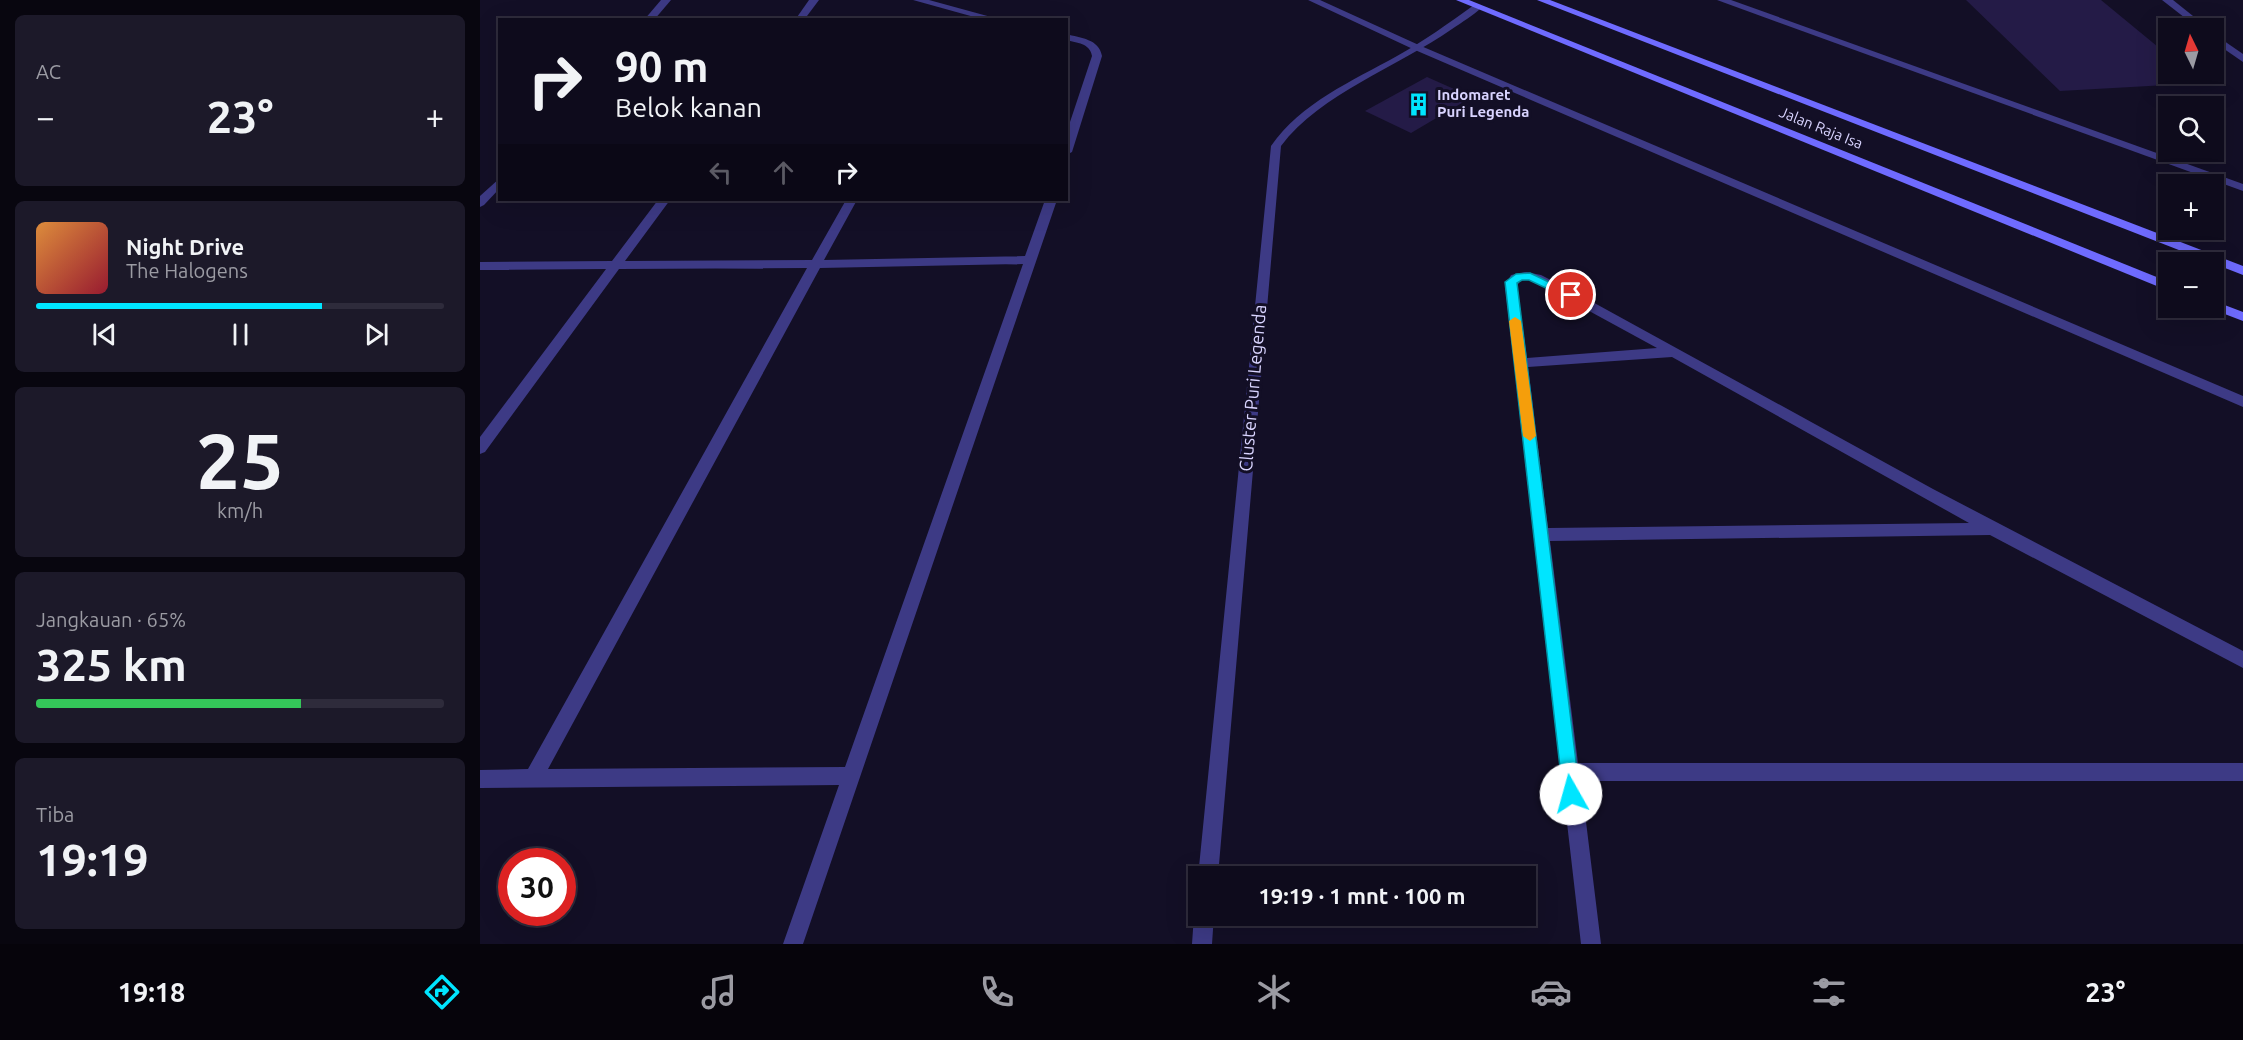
<!DOCTYPE html>
<html lang="id">
<head>
<meta charset="utf-8">
<style>
  :root { --surface:#0e0b1c; --page:#1c1929; --text:#f1f3f6; --muted:#9b9ba3; --line:#2e2b3b; --accent:#00e5ff }
  body { margin:0; font-family:Ubuntu,sans-serif; background:var(--page); color:var(--text); height:100vh; display:flex; flex-direction:column; font-size:22px; white-space:nowrap }
  * { box-sizing:border-box; margin:0 }
  p { font-size:20px; color:var(--muted) }
  .icon { flex:none; width:33px; height:33px; fill:none; stroke:currentColor; stroke-width:2; stroke-linecap:round; stroke-linejoin:round }
  .map { position:relative; flex:1; overflow:hidden }
  .side { display:flex; flex-direction:column; gap:15px; padding:15px; background:#08060f; width:480px }
  .side>* { flex:none }
  .banner { position:absolute; left:18px; top:18px; width:570px; height:183px; border-radius:0px; box-shadow:0 6px 24px #0002,0 0 0 2px var(--line); background:#0e0b1c; color:var(--text); overflow:hidden }
  .needle { width:39px; rotate:355deg }
  .buttons { position:absolute; left:1678px; top:18px; display:grid; gap:12px }
  .buttons a { display:grid; place-items:center; width:66px; height:66px; border-radius:0px; background:var(--surface); box-shadow:0 6px 24px #0002,0 0 0 2px var(--line); font-size:30px }
  .speed { position:absolute; left:18px; top:848px; display:flex; gap:12px; font-size:30px; font-weight:700; text-align:center }
  .speed>* { display:grid; place-content:center; width:78px; height:78px; border-radius:50%; background:var(--surface); box-shadow:0 6px 24px #0002,0 0 0 2px var(--line); line-height:1 }
  .speed .limit { border:9px solid #d22; background:#fff; color:#111 }
  .pin { position:absolute; display:grid; place-items:center; width:51px; height:51px; color:#fff; margin:-26px; border:3px solid #fff; border-radius:50%; box-shadow:0 2px 6px #0007 }
  .me { position:absolute; width:66px; margin:-33px; rotate:353deg; stroke-linejoin:round; filter:drop-shadow(0 0 4px #0008) }
  .turn { display:flex; align-items:center; gap:21px; height:126px; padding:0 18px; font-size:27px }
  .turn .icon { width:78px; height:78px; stroke-width:2.5 }
  .turn b { display:block; font-size:42px; line-height:51px }
  .lanes { display:flex; align-items:center; height:57px; padding:0 18px; background:#0003; justify-content:center; gap:30px; direction:ltr }
  .lanes .off { opacity:.35 }
  .big { font-size:45px; font-weight:700; line-height:1.1 }
  .side .card { flex:1; display:flex; flex-direction:column; justify-content:center; gap:9px; min-width:0; padding:0 21px; border-radius:9px; background:var(--page) }
  .side .dial { align-items:center; gap:0 }
  .dial b { font-size:78px; line-height:1 }
  .song { display:flex; align-items:center; gap:18px }
  .cover { width:72px; height:72px; border-radius:9px; background:linear-gradient(135deg,hsl(30 70% 55%),hsl(350 70% 35%)) }
  .played { height:6px; border-radius:3px; background:linear-gradient(90deg,var(--accent) 70%,var(--line) 70%) }
  .keys { display:flex; justify-content:space-around; direction:ltr }
  .heat { display:flex; justify-content:space-between; align-items:center; font-size:33px; direction:ltr }
  .charge { height:9px; border-radius:4px; background:linear-gradient(90deg,#34c759 65%,var(--line) 0) }
  .trip { position:absolute; left:708px; top:866px; width:348px; height:60px; border-radius:0px; background:var(--surface); box-shadow:0 6px 24px #0002,0 0 0 2px var(--line); font-weight:700; line-height:60px; text-align:center }
  .tabs { display:flex; height:96px; justify-content:space-around; align-items:center; background:#06040b; color:var(--muted) }
  .tabs .icon { width:42px; height:42px }
  .tabs .selected { color:var(--accent) }
  .tabs b { font-size:27px; color:var(--text) }
  main { display:flex; flex:1; min-height:0 }
  .map>svg:first-child { display:block }
  .building { fill:#241b47 }
  .lines { fill:none; stroke-linecap:round; stroke-linejoin:round }
  .service { fill:#3d3a85; fill-rule:evenodd }
  .minor { fill:#3d3a85; fill-rule:evenodd }
  .secondary { fill:#6f6bff; fill-rule:evenodd }
  .route { fill:#00e5ff; stroke:#0095a6; stroke-width:1.5 }
  .slow { fill:#f59e0b }
  .labels { text-anchor:middle; stroke-width:6; stroke-linejoin:round; paint-order:stroke }
  .far-poi-label { font-size:15px; font-weight:bold; fill:#d9d4ff; stroke:#130f26; text-anchor:start }
  .far-street-label { font-size:15px; fill:#d9d4ff; stroke:#130f26 }
  .street-label { font-size:18px; fill:#d9d4ff; stroke:#130f26 }
</style>
</head>
<body>
<main>
<section class="side">
<div class="card"><p>AC</p>
<div class="heat"><a>−</a><b class="big">23°</b><a>+</a></div>
</div>
<div class="card">
<div class="song"><i class="cover"></i><div><b>Night Drive</b><p>The Halogens</p></div></div>
<div class="played"></div>
<div class="keys"><svg class="icon" aria-label="previous" viewBox="0 0 24 24"><path d="M18 5L8 12l10 7zM5 5v14"/></svg><svg class="icon" aria-label="pause" viewBox="0 0 24 24"><path d="M8 5v14M16 5v14"/></svg><svg class="icon" aria-label="next" viewBox="0 0 24 24"><path d="M6 5l10 7-10 7zM19 5v14"/></svg></div>
</div>
<div class="card dial"><b>25</b><p>km/h</p></div>
<div class="card"><p>Jangkauan · 65%</p><b class="big">325 km</b><div class="charge"></div></div>
<div class="card"><p>Tiba</p><b class="big">19:19</b></div>
</section>
<div class="map">
<svg width="1763" height="944" viewBox="0 0 1763 944">
  <rect width="100%" height="100%" fill="#130f26"/>
  <g class="building">
    <polygon points="1486,0 1621,0 1689,56 1689,74 1710,74 1722,83 1580,91"/>
    <polygon points="947,77 992,97 931,133 885,111"/>
  </g>
  <g class="lines">
    <g class="service">
      <polygon points="828,0 840,0 941,46 1763,396 1763,407 935,50"/>
      <polygon points="1237,0 1251,0 1763,184 1763,191"/>
      <polygon points="1682,0 1693,0 1728,28 1718,28"/>
      <polygon points="1734,34 1763,54 1763,62 1734,42"/>
    </g>
    <g class="minor">
      <polygon points="181,0 191,0 174,20 164,20"/>
      <polygon points="329,0 339,0 324,20 315,20"/>
      <polygon points="433,0 449,0 522,20 505,20"/>
      <path d="M994,5l8,2c-9,9 -20,15 -30,22 -54,38 -131,64 -171,117l-63,730 -20,1 73,-731c30,-43 81,-65 126,-90 27,-15 52,-33 77,-51z"/>
      <path d="M586,34c15,4 33,5 36,22l-30,96 -6,3v-21l26,-78c-2,-13 -15,-13 -26,-16z"/>
      <polygon points="20,178 20,188 4,205 0,207 0,196"/>
      <path d="M178,200h12l-45,61 187,-1 34,-60h11l-33,60 201,-4 20,-56h12l-254,744h-20l56,-159 -359,3v-18l48,-1 279,-501 -188,1 -134,183 -5,2v-17l126,-168 -126,1v-8l132,-1zM543,264l-178,503 -297,2 272,-501z"/>
      <path d="M1046,272l15,3 37,19 355,195 310,162v17l-253,-133 -440,6 28,222h665v18h-662l20,163h-20l-76,-658 6,-11zM1046,280l8,1 35,19 88,48 -130,10 -10,-72 3,-5zM1192,357l297,166 -421,5 -20,-161z"/>
      <polygon points="718,907 718,915 734,915 732,944 712,944 714,915"/>
    </g>
    <g class="secondary">
      <polygon points="976,0 989,0 1689,282 1689,291"/>
      <polygon points="1057,0 1070,0 1763,266 1763,275"/>
      <polygon points="1734,301 1763,312 1763,321 1729,308 1734,308"/>
    </g>
  </g>
  <polygon class="route" points="1050,273 1096,295 1095,298 1087,298 1049,280 1042,280 1037,283 1100,794 1098,800 1091,802 1085,800 1083,794 1025,282 1036,274"/>
  <polygon class="slow" points="1035,317 1041,321 1056,436 1050,441 1043,436 1029,321"/>
  <defs>
    <symbol id="building-bare" viewBox="-9 -9 18 18"><path d="M-4-6H4V6H1V3H-1V6H-4ZM-2.5-4.3h1.7v1.8h-1.7ZM.8-4.3h1.7v1.8H.8ZM-2.5-1h1.7V.8h-1.7ZM.8-1h1.7V.8H.8Z" fill="#00e5ff" stroke="#130f26" stroke-width="2.5" paint-order="stroke"/></symbol>
  </defs>
  <g fill-rule="evenodd">
    <use href="#building-bare" x="922" y="88" width="33" height="33"/>
  </g>
  <g class="labels">
    <g class="far-poi-label">
      <text x="957" y="100">Indomaret<tspan x="957" dy="17">Puri Legenda</tspan></text>
    </g>
    <g class="far-street-label">
      <text transform="translate(1341 128) rotate(22)" y="5">Jalan Raja Isa</text>
    </g>
    <g class="street-label">
      <text transform="translate(773 388) rotate(-85)" y="6">Cluster Puri Legenda</text>
    </g>
  </g>
</svg>
<div class="buttons">
<a><svg class="needle" viewBox="-14 -14 28 28"><path d="M0-13l5 13h-10z" fill="#e53935"/><path d="M0 13l5-13h-10z" fill="#9b9ba3"/></svg></a>
<a><svg class="icon" aria-label="search" viewBox="0 0 24 24"><circle cx="10" cy="10" r="6"/><path d="M15 15l6 6"/></svg></a>
<a>+</a>
<a>−</a>
</div>
<div class="speed"><div class="limit">30</div></div>
<div class="pin" style="left:1091px;top:295px;background:#d93025"><svg class="icon" aria-label="arrive" viewBox="0 0 24 24"><path d="M6 21V4h12l-3 4 3 4H6"/></svg></div>
<svg class="me" style="left:1091px;top:794px" viewBox="-20 -20 40 40"><circle r="19" fill="#fff"/><path d="M0-13L10 11 0 6-10 11z" fill="#00e5ff"/></svg>
<div class="trip">19:19 · 1 mnt · 100 m</div>
<div class="banner">
<div class="turn"><svg class="icon" aria-label="right" viewBox="0 0 24 24"><path d="M7 20v-9h11M14 6l5 5-5 5"/></svg><div><b>90 m</b>Belok kanan</div></div>
<div class="lanes"><svg class="icon off" aria-label="left" viewBox="0 0 24 24"><path d="M17 20v-9H6M10 6l-5 5 5 5"/></svg><svg class="icon off" aria-label="ahead" viewBox="0 0 24 24"><path d="M12 20V5M6 11l6-6 6 6"/></svg><svg class="icon" aria-label="right" viewBox="0 0 24 24"><path d="M7 20v-9h11M14 6l5 5-5 5"/></svg></div>
</div>
</div>
</main>
<nav class="tabs">
<b>19:18</b>
<svg class="icon selected" aria-label="directions" viewBox="0 0 24 24"><path d="M12 3l9 9-9 9-9-9zM9 14v-3h6M13 9l2 2-2 2"/></svg>
<svg class="icon" aria-label="music" viewBox="0 0 24 24"><path d="M9 18V5l10-2v13"/><circle cx="6" cy="18" r="3"/><circle cx="16" cy="16" r="3"/></svg>
<svg class="icon" aria-label="phone" viewBox="0 0 24 24"><path d="M5 4h4l2 5-3 2q2 4 5 5l2-3 5 2v4C11 20 4 13 5 4z"/></svg>
<svg class="icon" aria-label="climate" viewBox="0 0 24 24"><path d="M12 3v18M4 7l16 10M4 17L20 7"/></svg>
<svg class="icon" aria-label="car" viewBox="0 0 24 24"><path d="M5 17H2v-5l4-1 3-4h7l3 4 3 1v5h-3M9 17h6M6 11h13"/><circle cx="7" cy="17" r="2"/><circle cx="17" cy="17" r="2"/></svg>
<svg class="icon" aria-label="filters" viewBox="0 0 24 24"><path d="M4 7h16M4 17h16"/><circle cx="9" cy="7" r="2"/><circle cx="15" cy="17" r="2"/></svg>
<b>23°</b>
</nav>
</body>
</html>
